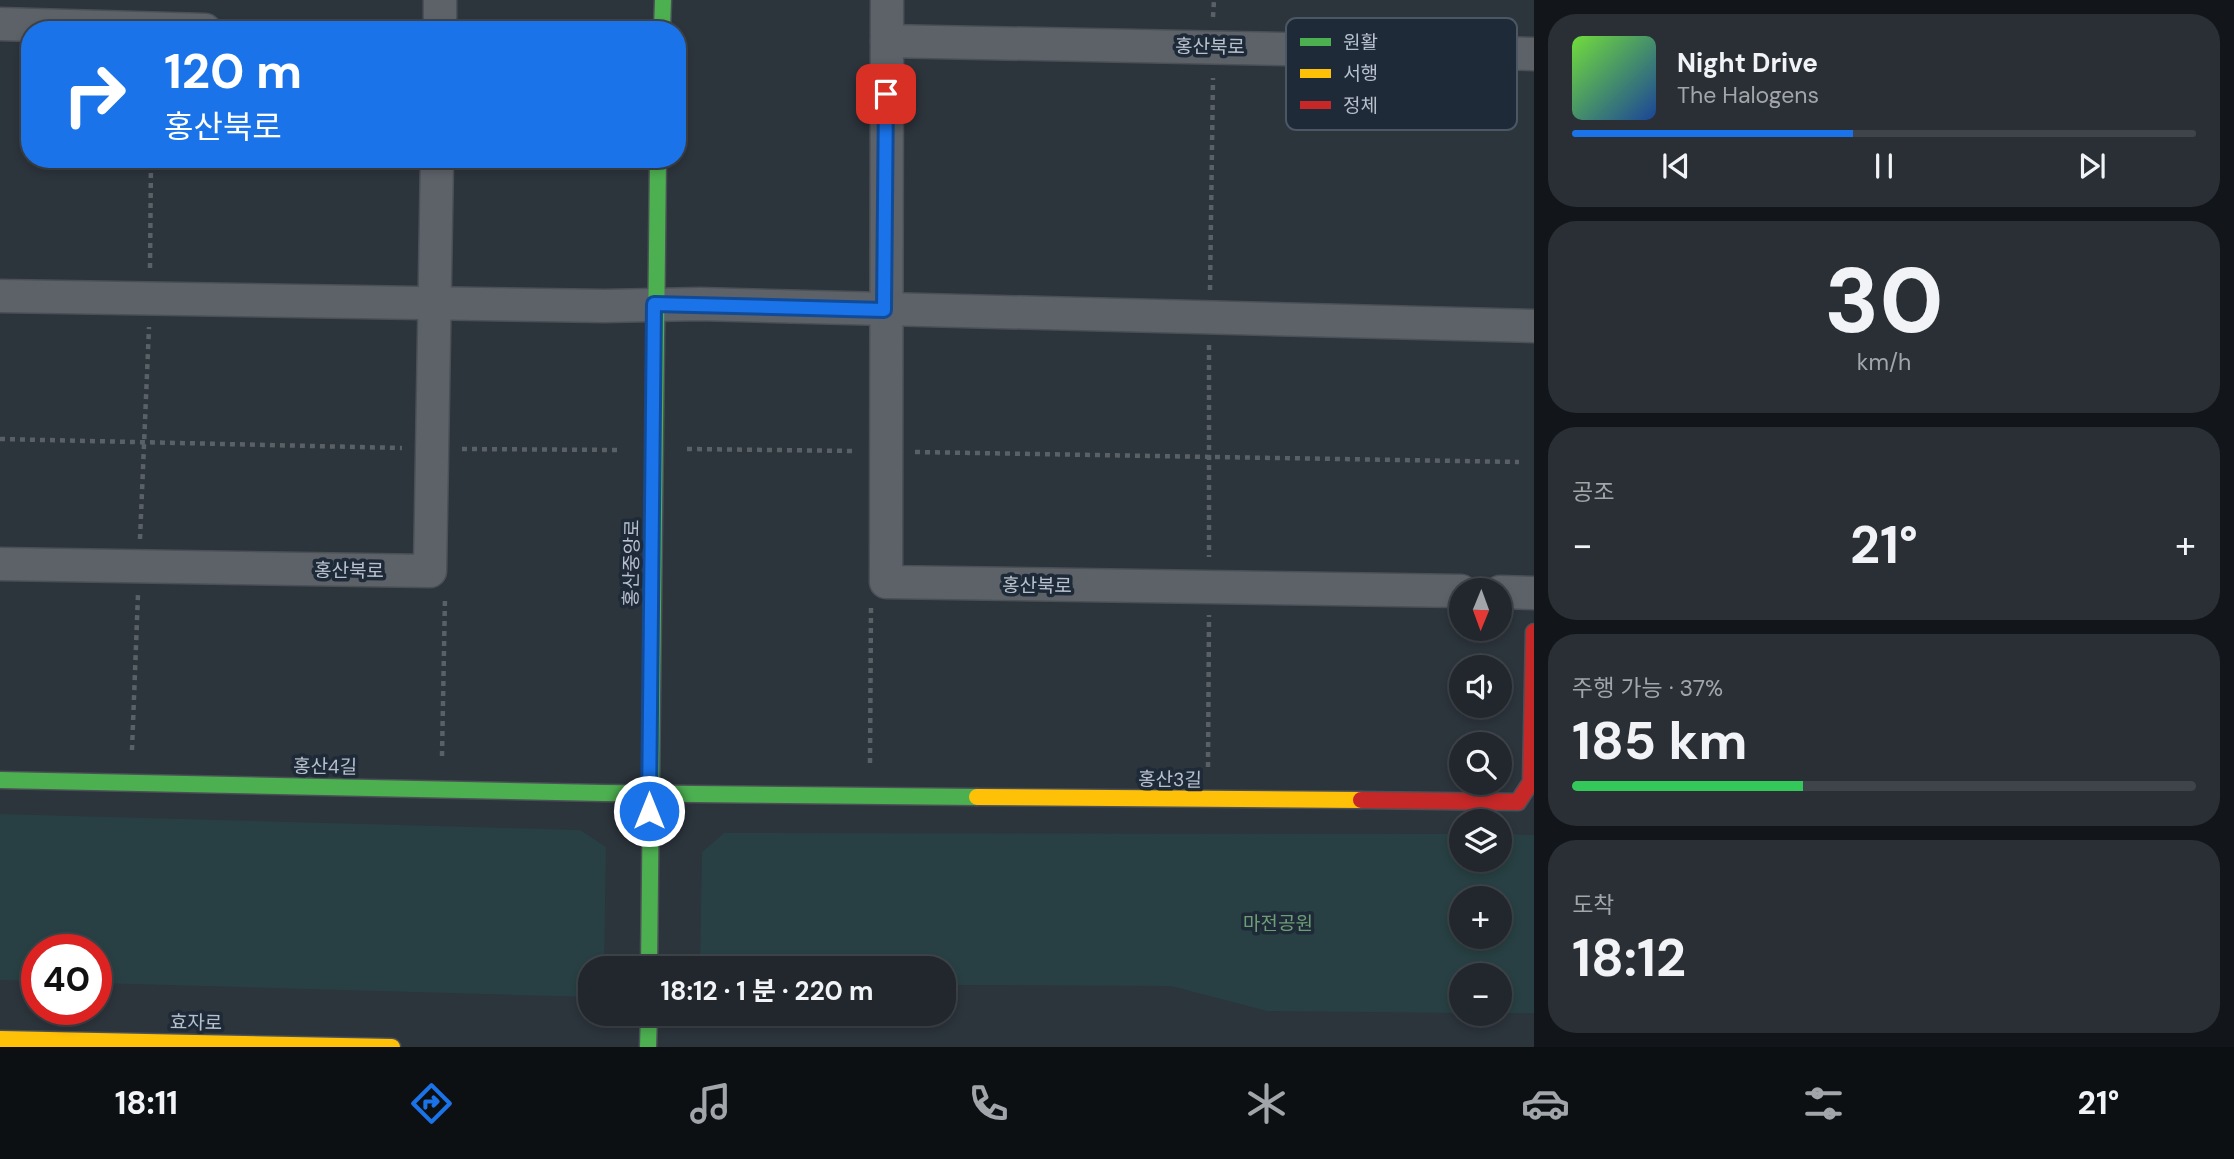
<!DOCTYPE html>
<html lang="ko">
<head>
<meta charset="utf-8">
<style>
  :root { --surface:#21272d; --page:#292f35; --text:#f1f3f6; --muted:#a2a5aa; --line:#3e4449; --accent:#1a73e8 }
  body { margin:0; font-family:"DM Sans","Noto Sans KR",sans-serif; background:var(--page); color:var(--text); height:100vh; display:flex; flex-direction:column; font-size:26px; white-space:nowrap }
  * { box-sizing:border-box; margin:0 }
  p { font-size:23px; color:var(--muted) }
  .icon { flex:none; width:38px; height:38px; fill:none; stroke:currentColor; stroke-width:2; stroke-linecap:round; stroke-linejoin:round }
  .map { position:relative; flex:1; overflow:hidden }
  .panel { display:flex; flex-direction:column; gap:14px; padding:14px; background:#121519; width:700px }
  .panel>* { flex:none }
  .hud { position:absolute; left:21px; top:21px; width:665px; height:147px; border-radius:28px; box-shadow:0 4px 10px #0003,0 0 0 2px var(--line); background:#1a73e8; color:#fff; overflow:hidden }
  .needle { width:46px; rotate:181deg }
  .tools { position:absolute; left:1449px; top:578px; display:grid; gap:14px }
  .tools a { display:grid; place-items:center; width:63px; height:63px; border-radius:50%; background:var(--surface); box-shadow:0 4px 10px #0003,0 0 0 2px var(--line); font-size:35px }
  .speed { position:absolute; left:21px; top:934px; display:flex; gap:14px; font-size:35px; font-weight:700; text-align:center }
  .speed>* { display:grid; place-content:center; width:91px; height:91px; border-radius:50%; background:var(--surface); box-shadow:0 4px 10px #0003,0 0 0 2px var(--line); line-height:1 }
  .speed .limit { border:10px solid #d22; background:#fff; color:#111 }
  .pin { position:absolute; display:grid; place-items:center; width:60px; height:60px; color:#fff; margin:-30px; border-radius:14px; box-shadow:0 4px 10px #0006 }
  .me { position:absolute; width:77px; margin:-38px; rotate:0deg; stroke-linejoin:round; filter:drop-shadow(0 0 5px #0008) }
  .turn { display:flex; align-items:center; gap:24px; height:147px; padding:0 28px; font-size:32px }
  .turn .icon { width:91px; height:91px; stroke-width:2.5 }
  .turn b { display:block; font-size:49px; line-height:60px }
  .big { font-size:52px; font-weight:700; line-height:1.1 }
  .panel .tile { flex:1; display:flex; flex-direction:column; justify-content:center; gap:10px; min-width:0; padding:0 24px; border-radius:28px; background:var(--page) }
  .panel .dial { align-items:center; gap:0 }
  .dial b { font-size:91px; line-height:1 }
  .song { display:flex; align-items:center; gap:21px }
  .cover { width:84px; height:84px; border-radius:10px; background:linear-gradient(135deg,hsl(100 70% 55%),hsl(220 70% 35%)) }
  .played { height:7px; border-radius:4px; background:linear-gradient(90deg,var(--accent) 45%,var(--line) 45%) }
  .keys { display:flex; justify-content:space-around; direction:ltr }
  .heat { display:flex; justify-content:space-between; align-items:center; font-size:38px; direction:ltr }
  .charge { height:10px; border-radius:5px; background:linear-gradient(90deg,#34c759 37%,var(--line) 0) }
  .trip { position:absolute; left:578px; top:956px; width:378px; height:70px; border-radius:28px; background:var(--surface); box-shadow:0 4px 10px #0003,0 0 0 2px var(--line); font-weight:700; line-height:70px; text-align:center }
  .dock { display:flex; height:112px; justify-content:space-around; align-items:center; background:#0d1012; color:var(--muted) }
  .dock .icon { width:49px; height:49px }
  .dock .selected { color:var(--accent) }
  .dock b { font-size:32px; color:var(--text) }
  main { display:flex; flex:1; min-height:0 }
  .map>svg:first-child { display:block }
  .green { fill:#284043; fill-rule:evenodd }
  .lines { fill:none; stroke-linecap:round; stroke-linejoin:round }
  .street-casing { stroke:#4b5056; stroke-width:35 }
  .fast-casing { stroke:#4b5056; stroke-width:19 }
  .slow-casing { stroke:#4b5056; stroke-width:19 }
  .jam-casing { stroke:#4b5056; stroke-width:19 }
  .path { stroke:#5a6166; stroke-width:4.5; stroke-dasharray:5 5; stroke-linecap:butt }
  .street { stroke:#5d6269; stroke-width:32 }
  .fast { stroke:#4caf50; stroke-width:16 }
  .slow { stroke:#ffc107; stroke-width:16 }
  .jam { stroke:#c62828; stroke-width:16 }
  .route-casing { stroke:#114b97; stroke-width:18 }
  .route { stroke:#1a73e8; stroke-width:12 }
  .labels { text-anchor:middle; stroke-width:7; stroke-linejoin:round; paint-order:stroke }
  .street-label { font-size:19px; fill:#b7c0cc; stroke:#1e2a38 }
  .park-label { font-size:19px; fill:#6d9e76; stroke:#1e2a38 }
  .key { fill:#1e2a38; stroke:#4c5764; stroke-width:2 }
  .key-label { font-size:19px; fill:#b7c0cc }
</style>
</head>
<body>
<main>
<div class="map">
<svg width="1534" height="1047" viewBox="0 0 1534 1047">
  <rect width="100%" height="100%" fill="#2c343c"/>
  <g class="green">
    <polygon points="0,814 580,830 606,847 604,968 590,968 590,997 96,983 96,950 37,950 37,981 0,980"/>
    <path d="M724,833l737,1v25h39v-25l34,1v178h-34v-38h-39v38l-194,-2 -96,-25 -228,-1v-17h-243l2,-116zM1461,898h39v38h-39z"/>
  </g>
  <g class="lines">
    <defs>
      <g id="street">
        <polyline points="887,0 886,582 1461,591"/>
        <polyline points="0,24 205,30"/>
        <polyline points="440,30 440,0"/>
        <polyline points="887,41 1534,54"/>
        <polyline points="0,296 605,306 700,304 1534,326"/>
        <polyline points="0,564 430,571 437,159"/>
        <polyline points="1500,592 1534,593"/>
      </g>
      <g id="fast">
        <polyline points="662,30 663,0"/>
        <polyline points="0,780 603,793 977,797"/>
        <polyline points="649,968 658,159"/>
        <polyline points="648,1047 649,1013"/>
      </g>
      <g id="slow">
        <polyline points="977,797 1361,800"/>
        <polyline points="0,1039 392,1047"/>
      </g>
      <polyline id="jam" points="1361,800 1518,802 1531,782 1534,632"/>
    </defs>
    <use href="#street" class="street-casing"/>
    <use href="#fast" class="fast-casing"/>
    <use href="#slow" class="slow-casing"/>
    <use href="#jam" class="jam-casing"/>
    <g class="path">
      <polyline points="1213,17 1214,0"/>
      <polyline points="150,268 151,159"/>
      <polyline points="1210,290 1213,78"/>
      <polyline points="1209,345 1209,557"/>
      <polyline points="0,439 402,448"/>
      <polyline points="462,449 619,450"/>
      <polyline points="687,449 857,451"/>
      <polyline points="915,452 1519,462"/>
      <polyline points="140,539 149,327"/>
      <polyline points="132,750 138,594"/>
      <polyline points="442,756 445,597"/>
      <polyline points="870,763 871,607"/>
      <polyline points="1208,767 1209,615"/>
    </g>
    <use href="#street" class="street"/>
    <use href="#fast" class="fast"/>
    <use href="#slow" class="slow"/>
    <use href="#jam" class="jam"/>
  </g>
  <g class="lines">
    <defs>
      <polyline id="route" points="649,811 654,304 884,310 886,94"/>
    </defs>
    <use href="#route" class="route-casing"/>
    <use href="#route" class="route"/>
  </g>
  <g class="labels">
    <g class="street-label">
      <text transform="translate(1210 46) rotate(1)" y="7">홍산북로</text>
      <text transform="translate(631 563) rotate(-89)" y="7">홍산중앙로</text>
      <text transform="translate(349 570) rotate(1)" y="7">홍산북로</text>
      <text transform="translate(1037 585) rotate(1)" y="7">홍산북로</text>
      <text transform="translate(325 766) rotate(1)" y="7">홍산4길</text>
      <text transform="translate(1170 779) rotate(1)" y="7">홍산3길</text>
      <text transform="translate(196 1022) rotate(1)" y="7">효자로</text>
    </g>
    <g class="park-label">
      <text x="1278" y="930">마전공원</text>
    </g>
  </g>
  <rect x="1286" y="18" width="231" height="112" rx="10" class="key"/>
  <rect x="1300" y="38" width="31" height="8" fill="#4caf50"/>
  <rect x="1300" y="69" width="31" height="9" fill="#ffc107"/>
  <rect x="1300" y="101" width="31" height="8" fill="#c62828"/>
  <g class="key-label">
    <text x="1343" y="49">원활</text>
    <text x="1343" y="80">서행</text>
    <text x="1343" y="112">정체</text>
  </g>
</svg>
<div class="tools">
<a><svg class="needle" viewBox="-14 -14 28 28"><path d="M0-13l5 13h-10z" fill="#e53935"/><path d="M0 13l5-13h-10z" fill="#a2a5aa"/></svg></a>
<a><svg class="icon" aria-label="sound" viewBox="0 0 24 24"><path d="M4 9h4l5-4v14l-5-4H4zM17 9q2 3 0 6"/></svg></a>
<a><svg class="icon" aria-label="search" viewBox="0 0 24 24"><circle cx="10" cy="10" r="6"/><path d="M15 15l6 6"/></svg></a>
<a><svg class="icon" aria-label="layers" viewBox="0 0 24 24"><path d="M12 4l9 5-9 5-9-5zM3 14l9 5 9-5"/></svg></a>
<a>+</a>
<a>−</a>
</div>
<div class="speed"><div class="limit">40</div></div>
<div class="pin" style="left:886px;top:94px;background:#d93025"><svg class="icon" aria-label="arrive" viewBox="0 0 24 24"><path d="M6 21V4h12l-3 4 3 4H6"/></svg></div>
<svg class="me" style="left:649px;top:811px" viewBox="-20 -20 40 40"><circle r="17" fill="#1a73e8" stroke="#fff" stroke-width="3"/><path d="M0-11L8 9 0 5-8 9z" fill="#fff"/></svg>
<div class="trip">18:12 · 1 분 · 220 m</div>
<div class="hud">
<div class="turn"><svg class="icon" aria-label="right" viewBox="0 0 24 24"><path d="M7 20v-9h11M14 6l5 5-5 5"/></svg><div><b>120 m</b>홍산북로</div></div>
</div>
</div>
<section class="panel">
<div class="tile">
<div class="song"><i class="cover"></i><div><b>Night Drive</b><p>The Halogens</p></div></div>
<div class="played"></div>
<div class="keys"><svg class="icon" aria-label="previous" viewBox="0 0 24 24"><path d="M18 5L8 12l10 7zM5 5v14"/></svg><svg class="icon" aria-label="pause" viewBox="0 0 24 24"><path d="M8 5v14M16 5v14"/></svg><svg class="icon" aria-label="next" viewBox="0 0 24 24"><path d="M6 5l10 7-10 7zM19 5v14"/></svg></div>
</div>
<div class="tile dial"><b>30</b><p>km/h</p></div>
<div class="tile"><p>공조</p>
<div class="heat"><a>−</a><b class="big">21°</b><a>+</a></div>
</div>
<div class="tile"><p>주행 가능 · 37%</p><b class="big">185 km</b><div class="charge"></div></div>
<div class="tile"><p>도착</p><b class="big">18:12</b></div>
</section>
</main>
<nav class="dock">
<b>18:11</b>
<svg class="icon selected" aria-label="directions" viewBox="0 0 24 24"><path d="M12 3l9 9-9 9-9-9zM9 14v-3h6M13 9l2 2-2 2"/></svg>
<svg class="icon" aria-label="music" viewBox="0 0 24 24"><path d="M9 18V5l10-2v13"/><circle cx="6" cy="18" r="3"/><circle cx="16" cy="16" r="3"/></svg>
<svg class="icon" aria-label="phone" viewBox="0 0 24 24"><path d="M5 4h4l2 5-3 2q2 4 5 5l2-3 5 2v4C11 20 4 13 5 4z"/></svg>
<svg class="icon" aria-label="climate" viewBox="0 0 24 24"><path d="M12 3v18M4 7l16 10M4 17L20 7"/></svg>
<svg class="icon" aria-label="car" viewBox="0 0 24 24"><path d="M5 17H2v-5l4-1 3-4h7l3 4 3 1v5h-3M9 17h6M6 11h13"/><circle cx="7" cy="17" r="2"/><circle cx="17" cy="17" r="2"/></svg>
<svg class="icon" aria-label="filters" viewBox="0 0 24 24"><path d="M4 7h16M4 17h16"/><circle cx="9" cy="7" r="2"/><circle cx="15" cy="17" r="2"/></svg>
<b>21°</b>
</nav>
</body>
</html>
